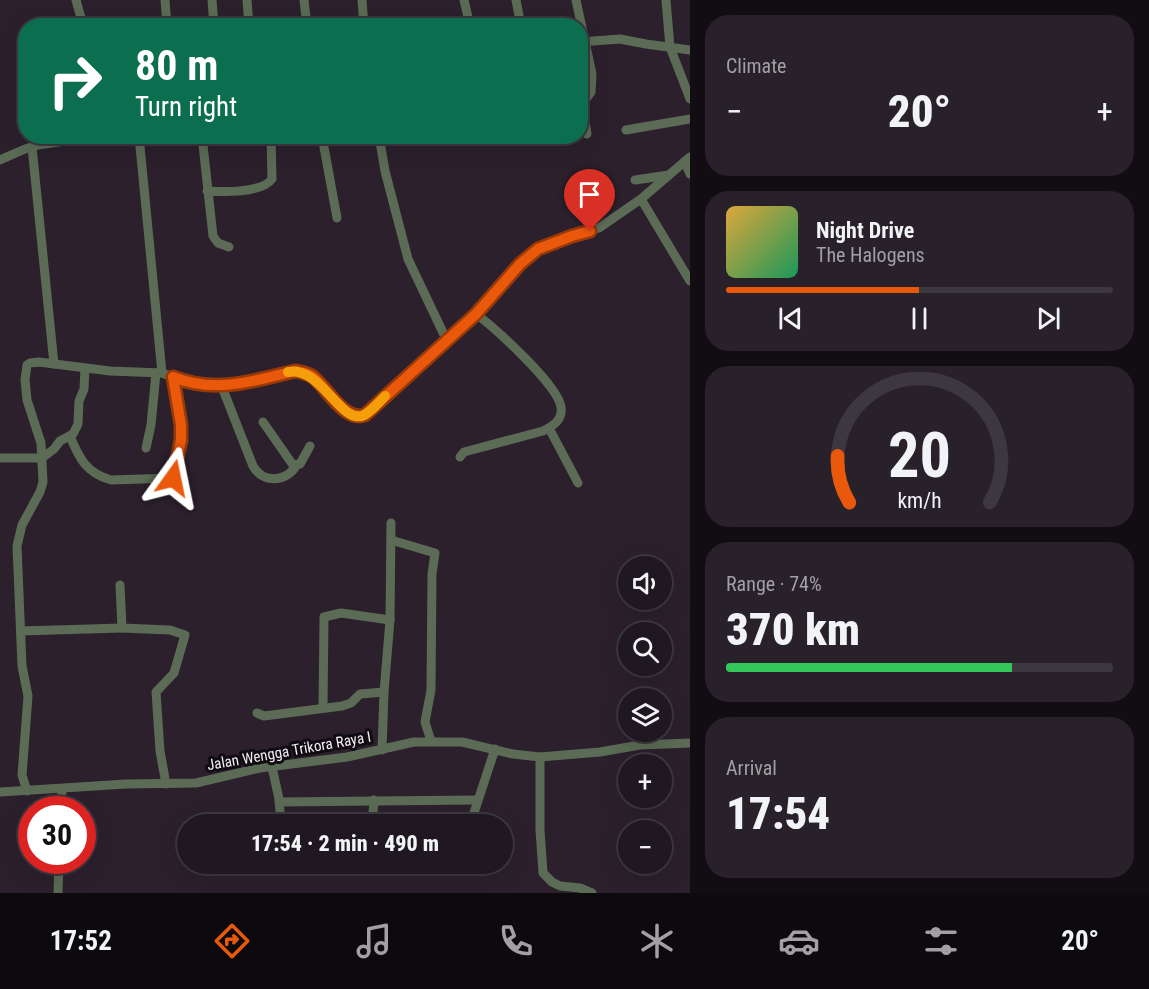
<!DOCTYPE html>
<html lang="en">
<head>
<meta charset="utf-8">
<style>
  :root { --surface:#201821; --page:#28212a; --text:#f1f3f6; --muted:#a2a0a5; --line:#3d373f; --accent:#ea580c }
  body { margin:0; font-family:"Roboto Condensed",sans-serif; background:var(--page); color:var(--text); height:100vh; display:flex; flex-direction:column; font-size:22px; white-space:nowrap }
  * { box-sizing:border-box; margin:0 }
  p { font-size:20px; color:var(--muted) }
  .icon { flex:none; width:33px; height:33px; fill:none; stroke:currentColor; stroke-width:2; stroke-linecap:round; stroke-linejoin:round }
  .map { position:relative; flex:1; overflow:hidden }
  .drawer { display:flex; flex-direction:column; gap:15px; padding:15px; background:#120d12; width:459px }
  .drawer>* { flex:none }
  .guide { position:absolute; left:18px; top:18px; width:570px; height:126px; border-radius:24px; box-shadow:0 6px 24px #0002,0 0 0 2px var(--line); background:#0b6e4f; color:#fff; overflow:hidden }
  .fabs { position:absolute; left:618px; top:556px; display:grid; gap:12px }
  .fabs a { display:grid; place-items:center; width:54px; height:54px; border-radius:50%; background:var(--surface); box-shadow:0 6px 24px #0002,0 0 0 2px var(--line); font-size:30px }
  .speed { position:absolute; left:18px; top:796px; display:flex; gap:12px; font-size:30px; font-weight:700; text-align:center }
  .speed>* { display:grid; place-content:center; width:78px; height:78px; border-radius:50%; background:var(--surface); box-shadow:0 6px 24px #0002,0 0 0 2px var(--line); line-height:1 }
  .speed .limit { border:9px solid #d22; background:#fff; color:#111 }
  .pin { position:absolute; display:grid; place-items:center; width:51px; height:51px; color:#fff; margin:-62px -26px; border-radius:50% 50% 50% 0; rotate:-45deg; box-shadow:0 0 6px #0007 }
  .pin .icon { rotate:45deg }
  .me { position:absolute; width:66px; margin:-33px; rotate:12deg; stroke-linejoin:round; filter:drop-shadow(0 0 4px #0008) }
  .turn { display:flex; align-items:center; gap:21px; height:126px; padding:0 18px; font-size:27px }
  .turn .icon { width:78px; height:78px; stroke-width:2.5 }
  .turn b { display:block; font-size:42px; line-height:51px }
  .big { font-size:45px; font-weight:800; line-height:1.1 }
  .drawer .widget { flex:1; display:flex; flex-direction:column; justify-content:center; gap:9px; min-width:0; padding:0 21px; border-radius:24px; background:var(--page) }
  .drawer .dial { align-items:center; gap:0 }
  .dial svg { height:156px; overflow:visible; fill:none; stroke:var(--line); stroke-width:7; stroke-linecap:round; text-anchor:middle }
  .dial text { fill:var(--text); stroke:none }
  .song { display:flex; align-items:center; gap:18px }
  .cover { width:72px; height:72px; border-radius:9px; background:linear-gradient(135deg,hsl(40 70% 55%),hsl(150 70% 35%)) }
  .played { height:6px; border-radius:3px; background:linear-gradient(90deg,var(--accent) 50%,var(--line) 50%) }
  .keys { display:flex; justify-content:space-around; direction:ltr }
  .heat { display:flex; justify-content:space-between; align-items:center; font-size:33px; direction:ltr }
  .charge { height:9px; border-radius:4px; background:linear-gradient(90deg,#34c759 74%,var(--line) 0) }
  .trip { position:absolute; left:177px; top:814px; width:336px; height:60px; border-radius:30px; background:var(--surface); box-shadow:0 6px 24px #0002,0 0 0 2px var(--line); font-weight:800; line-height:60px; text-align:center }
  .menu { display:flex; height:96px; justify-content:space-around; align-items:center; background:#0d0a0d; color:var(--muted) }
  .menu .icon { width:42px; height:42px }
  .menu .selected { color:var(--accent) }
  .menu b { font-size:27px; color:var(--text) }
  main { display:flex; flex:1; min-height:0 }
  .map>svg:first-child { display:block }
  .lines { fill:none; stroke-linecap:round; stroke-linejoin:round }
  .street { stroke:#5b6b55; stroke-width:9 }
  .route-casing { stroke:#983908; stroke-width:15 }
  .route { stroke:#ea580c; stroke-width:10 }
  .slow { stroke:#f59e0b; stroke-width:10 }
  .labels { text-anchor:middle; stroke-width:6; stroke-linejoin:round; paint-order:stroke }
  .street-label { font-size:15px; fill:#f4edf5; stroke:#110c11 }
</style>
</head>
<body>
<main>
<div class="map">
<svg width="690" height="893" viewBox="0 0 690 893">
  <rect width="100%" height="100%" fill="#2b202c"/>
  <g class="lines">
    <g class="street">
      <polyline points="76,0 81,18 92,26"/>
      <polyline points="165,0 167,26"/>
      <polyline points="212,0 214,26"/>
      <polyline points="247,0 249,26"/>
      <polyline points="304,0 307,26"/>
      <polyline points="362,0 364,26"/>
      <polyline points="464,0 470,26"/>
      <polyline points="516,0 521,26"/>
      <polyline points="576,0 592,74 591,92 582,105 587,134"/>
      <polyline points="666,0 670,47 690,99"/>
      <polyline points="580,42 620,39 646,44 690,50"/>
      <polyline points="626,130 690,119"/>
      <polyline points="139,136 162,373"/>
      <polyline points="202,136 213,236 218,243 229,247"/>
      <polyline points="322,136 337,218"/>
      <polyline points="379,136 385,171 408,259 447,341"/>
      <polyline points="32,147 54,364"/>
      <polyline points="0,160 25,149 38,145 97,136"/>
      <polyline points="685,162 690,174"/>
      <polyline points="635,180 669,175"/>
      <path d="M207,191c17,1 55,2 65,-12l-1,-43"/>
      <polyline points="641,199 690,281"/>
      <path d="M222,387l31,79c10,18 33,16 43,0"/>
      <polyline points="263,422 293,465 300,464 310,446"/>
      <polyline points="549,428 578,483"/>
      <path d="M70,436c9,22 16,37 41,44l62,-2 8,-38v-15l-8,-48"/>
      <polyline points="146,448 151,425 156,373"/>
      <path d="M460,457l4,-5 79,-21c10,-5 20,-11 18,-24 -3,-22 -66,-79 -85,-93"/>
      <polyline points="0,458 42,458 54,449 60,441 73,434 78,424 79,401 84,389 85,368"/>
      <polyline points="391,540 435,553 432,574 431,690 425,722 431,741"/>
      <polyline points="120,585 122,628 170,630 185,635 174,673 156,692 160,751 166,784"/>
      <polyline points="21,631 122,628"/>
      <polyline points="323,708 324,617 341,613 390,620"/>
      <polyline points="257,713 264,716 342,706 351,703 360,694 384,692"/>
      <polyline points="382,750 384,692 390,620 391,523"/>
      <polyline points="540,757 540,830 543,873 552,882 560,886 580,888 592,893"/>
      <polyline points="272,767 279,799 281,825"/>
      <path d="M27,791l-5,-16 6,-79 -6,-30 -5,-120 5,-21 18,-33 3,-10 -2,-39 -14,-43 -2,-20 2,-15 3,-2 9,-1 71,9 52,2 23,9 37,5 73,-16c7,1 13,2 18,7 15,11 36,51 56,34l107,-98 44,-50 18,-15 34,-13 27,-8 42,-29 49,-42"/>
      <polyline points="0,792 126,784 196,783 260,768 347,757 414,742 462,742 513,754 540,757 600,752 640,745 690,743"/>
      <polyline points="279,802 477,800"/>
      <polyline points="61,810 62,789"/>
      <polyline points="372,825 374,800"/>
      <polyline points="470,825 495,749"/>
      <polyline points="58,893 59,861"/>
    </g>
  </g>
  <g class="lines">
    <defs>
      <path id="route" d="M173,478l8,-38v-15l-8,-48c43,17 80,4 122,-6 7,1 13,2 18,6 15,12 31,45 52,38l111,-101 44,-50 18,-15 34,-13 18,-5"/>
    </defs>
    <use href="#route" class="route-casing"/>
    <use href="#route" class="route"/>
    <path class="slow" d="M288,372c33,-7 54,55 76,43 8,-4 15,-13 21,-19"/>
  </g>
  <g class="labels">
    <g class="street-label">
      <text transform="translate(289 751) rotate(-10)" y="5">Jalan Wengga Trikora Raya I</text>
    </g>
  </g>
</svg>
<div class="fabs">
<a><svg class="icon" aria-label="sound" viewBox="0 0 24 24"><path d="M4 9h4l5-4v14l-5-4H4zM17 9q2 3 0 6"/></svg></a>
<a><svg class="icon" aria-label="search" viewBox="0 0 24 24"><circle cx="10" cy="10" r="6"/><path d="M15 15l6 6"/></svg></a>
<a><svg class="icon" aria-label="layers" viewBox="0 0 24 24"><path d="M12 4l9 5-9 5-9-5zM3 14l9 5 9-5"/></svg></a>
<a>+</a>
<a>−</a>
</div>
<div class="speed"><div class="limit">30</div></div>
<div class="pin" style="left:590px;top:231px;background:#d93025"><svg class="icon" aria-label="arrive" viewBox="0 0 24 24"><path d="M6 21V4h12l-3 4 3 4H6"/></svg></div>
<svg class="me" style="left:173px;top:478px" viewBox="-20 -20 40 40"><path d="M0-17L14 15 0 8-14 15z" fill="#ea580c" stroke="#fff" stroke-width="4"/></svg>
<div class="trip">17:54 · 2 min · 490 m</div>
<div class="guide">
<div class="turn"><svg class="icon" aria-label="right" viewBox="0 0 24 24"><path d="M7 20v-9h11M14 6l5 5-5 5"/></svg><div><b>80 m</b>Turn right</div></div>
</div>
</div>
<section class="drawer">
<div class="widget"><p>Climate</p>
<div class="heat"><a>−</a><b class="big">20°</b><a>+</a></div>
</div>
<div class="widget">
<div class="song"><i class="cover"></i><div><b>Night Drive</b><p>The Halogens</p></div></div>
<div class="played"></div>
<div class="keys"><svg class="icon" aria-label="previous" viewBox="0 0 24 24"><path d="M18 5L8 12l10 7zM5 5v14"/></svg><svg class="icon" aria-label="pause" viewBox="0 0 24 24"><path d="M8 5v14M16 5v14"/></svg><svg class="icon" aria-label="next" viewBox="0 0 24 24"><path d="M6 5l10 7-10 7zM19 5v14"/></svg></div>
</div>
<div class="widget dial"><svg viewBox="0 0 100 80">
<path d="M14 69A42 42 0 1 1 86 69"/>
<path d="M14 69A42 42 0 0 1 8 45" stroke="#ea580c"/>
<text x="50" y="56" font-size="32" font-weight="700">20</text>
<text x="50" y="72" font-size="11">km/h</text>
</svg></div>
<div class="widget"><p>Range · 74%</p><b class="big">370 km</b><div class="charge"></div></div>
<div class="widget"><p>Arrival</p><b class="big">17:54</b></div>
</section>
</main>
<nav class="menu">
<b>17:52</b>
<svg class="icon selected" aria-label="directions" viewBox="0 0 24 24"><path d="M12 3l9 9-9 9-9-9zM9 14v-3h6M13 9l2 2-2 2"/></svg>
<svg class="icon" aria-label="music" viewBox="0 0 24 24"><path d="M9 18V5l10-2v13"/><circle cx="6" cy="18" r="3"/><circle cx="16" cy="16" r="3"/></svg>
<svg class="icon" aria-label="phone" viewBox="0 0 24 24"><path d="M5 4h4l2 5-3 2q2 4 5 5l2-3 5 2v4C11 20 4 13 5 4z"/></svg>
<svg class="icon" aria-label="climate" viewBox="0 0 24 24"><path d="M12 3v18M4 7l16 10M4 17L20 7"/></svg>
<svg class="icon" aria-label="car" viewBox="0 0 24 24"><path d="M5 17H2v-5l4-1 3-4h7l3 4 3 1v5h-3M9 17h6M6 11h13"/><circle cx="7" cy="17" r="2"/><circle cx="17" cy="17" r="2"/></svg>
<svg class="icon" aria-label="filters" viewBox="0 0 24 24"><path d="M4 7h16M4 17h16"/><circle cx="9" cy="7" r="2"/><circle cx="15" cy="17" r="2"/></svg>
<b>20°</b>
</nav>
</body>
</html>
